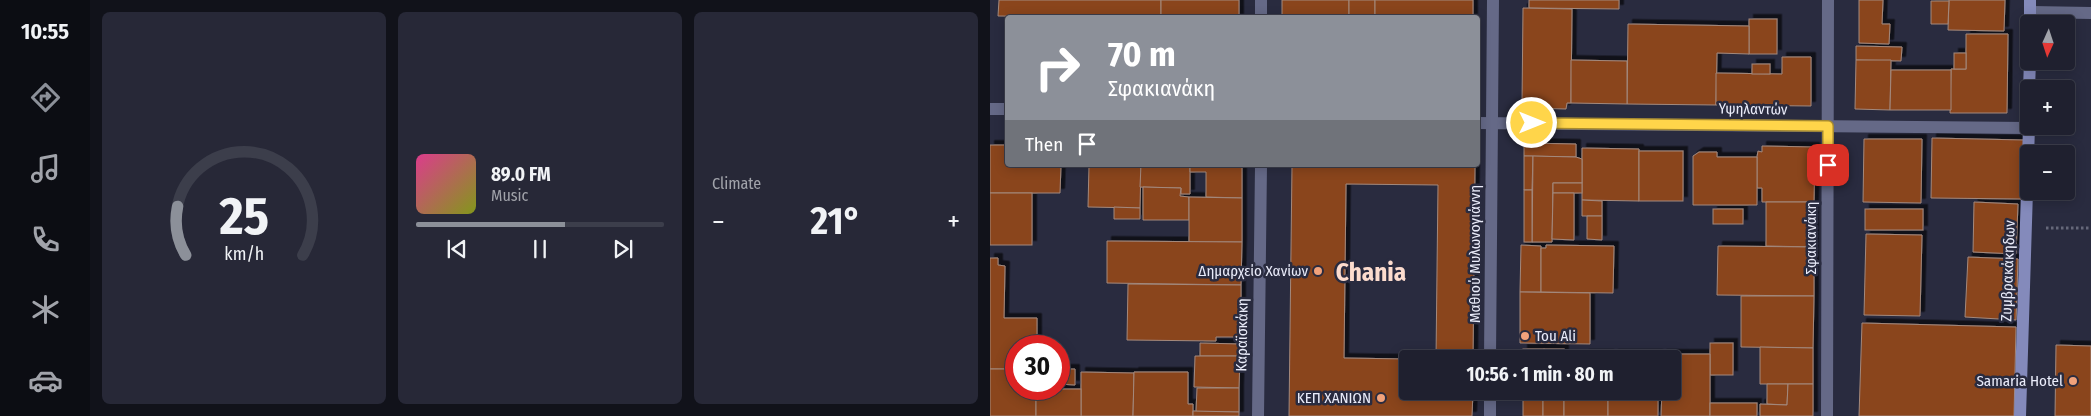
<!DOCTYPE html>
<html lang="en">
<head>
<meta charset="utf-8">
<style>
  :root { --surface:#1f202f; --page:#272837; --text:#f1f3f6; --muted:#a1a3aa; --line:#3c3e4b; --accent:#8c9099 }
  body { margin:0; font-family:"Fira Sans Condensed",sans-serif; background:var(--page); color:var(--text); height:100vh; display:flex; flex-direction:column; font-size:19px; white-space:nowrap }
  * { box-sizing:border-box; margin:0 }
  p { font-size:16px; color:var(--muted) }
  .icon { flex:none; width:28px; height:28px; fill:none; stroke:currentColor; stroke-width:2; stroke-linecap:round; stroke-linejoin:round }
  .map { position:relative; flex:1; overflow:hidden }
  .panel { display:flex; flex-direction:column; gap:12px; padding:12px; background:#11121a; width:900px }
  .panel>* { flex:none }
  .hud { position:absolute; left:15px; top:15px; width:475px; height:152px; border-radius:5px; box-shadow:0 2px 12px #0003,0 0 0 1px var(--line); background:#8c9099; color:#fff; overflow:hidden }
  .needle { width:32px; rotate:183deg }
  .fabs { position:absolute; left:1030px; top:15px; display:grid; gap:10px }
  .fabs a { display:grid; place-items:center; width:55px; height:55px; border-radius:5px; background:var(--surface); box-shadow:0 2px 12px #0003,0 0 0 1px var(--line); font-size:25px }
  .speed { position:absolute; left:15px; top:335px; display:flex; gap:10px; font-size:25px; font-weight:700; text-align:center }
  .speed>* { display:grid; place-content:center; width:65px; height:65px; border-radius:50%; background:var(--surface); box-shadow:0 2px 12px #0003,0 0 0 1px var(--line); line-height:1 }
  .speed .limit { border:8px solid #d22; background:#fff; color:#111 }
  .pin { position:absolute; display:grid; place-items:center; width:42px; height:42px; color:#fff; margin:-21px; border-radius:10px; box-shadow:0 2px 8px #0006 }
  .me { position:absolute; width:55px; margin:-28px; rotate:90deg; stroke-linejoin:round; filter:drop-shadow(0 0 4px #0008) }
  .turn { display:flex; align-items:center; gap:18px; height:105px; padding:0 20px; font-size:22px }
  .turn .icon { width:65px; height:65px; stroke-width:2.5 }
  .turn b { display:block; font-size:35px; line-height:42px }
  .then { display:flex; align-items:center; height:48px; padding:0 20px; background:#0003; gap:10px; font-size:19px }
  .big { font-size:38px; font-weight:700; line-height:1.1 }
  .panel .tile { flex:1; display:flex; flex-direction:column; justify-content:center; gap:8px; min-width:0; padding:0 18px; border-radius:8px; background:var(--page) }
  .panel .dial { align-items:center; gap:0 }
  .dial svg { height:130px; overflow:visible; fill:none; stroke:var(--line); stroke-width:7; stroke-linecap:round; text-anchor:middle }
  .dial text { fill:var(--text); stroke:none }
  .song { display:flex; align-items:center; gap:15px }
  .cover { width:60px; height:60px; border-radius:8px; background:linear-gradient(135deg,hsl(330 70% 55%),hsl(70 70% 35%)) }
  .played { height:5px; border-radius:2px; background:linear-gradient(90deg,var(--accent) 60%,var(--line) 60%) }
  .keys { display:flex; justify-content:space-around; direction:ltr }
  .heat { display:flex; justify-content:space-between; align-items:center; font-size:28px; direction:ltr }
  .panel .tiles { flex:1; display:grid; gap:12px; grid-template-columns:repeat(3,1fr) }
  .trip { position:absolute; left:409px; top:350px; width:282px; height:50px; border-radius:5px; background:var(--surface); box-shadow:0 2px 12px #0003,0 0 0 1px var(--line); font-weight:700; line-height:50px; text-align:center }
  main { display:flex; flex:1; min-height:0 }
  .tab-bar { display:flex; flex-direction:column; width:90px; justify-content:space-around; align-items:center; background:#0c0d13; color:var(--muted) }
  .tab-bar .icon { width:35px; height:35px }
  .tab-bar .active { color:var(--accent) }
  .tab-bar b { font-size:22px; color:var(--text) }
  .map>svg:first-child { display:block }
  .building { fill:#8a451f; stroke:#a3897c; filter:url(#shadow) }
  .lines { fill:none; stroke-linecap:round; stroke-linejoin:round }
  .path { stroke:#66687a; stroke-width:3; stroke-dasharray:2.5 2.5; stroke-linecap:butt }
  .street { stroke:#656987; stroke-width:12 }
  .secondary { stroke:#848abb; stroke-width:12 }
  .route-casing { stroke:#a68a30; stroke-width:12 }
  .route { stroke:#ffd54a; stroke-width:9 }
  .poi-dot { fill:#f1a27b; stroke:#292b3f; stroke-width:2 }
  .labels { text-anchor:middle; stroke-width:5; stroke-linejoin:round; paint-order:stroke }
  .street-label { font-size:15px; fill:#eaecfa; stroke:#292b3f }
  .poi-label { font-size:15px; fill:#eaecfa; stroke:#292b3f; text-anchor:end }
  .town-label { font-size:25px; font-weight:bold; fill:#fcdcce; stroke:#292b3f }
</style>
</head>
<body>
<main>
<nav class="tab-bar">
<b>10:55</b>
<svg class="icon active" aria-label="directions" viewBox="0 0 24 24"><path d="M12 3l9 9-9 9-9-9zM9 14v-3h6M13 9l2 2-2 2"/></svg>
<svg class="icon" aria-label="music" viewBox="0 0 24 24"><path d="M9 18V5l10-2v13"/><circle cx="6" cy="18" r="3"/><circle cx="16" cy="16" r="3"/></svg>
<svg class="icon" aria-label="phone" viewBox="0 0 24 24"><path d="M5 4h4l2 5-3 2q2 4 5 5l2-3 5 2v4C11 20 4 13 5 4z"/></svg>
<svg class="icon" aria-label="climate" viewBox="0 0 24 24"><path d="M12 3v18M4 7l16 10M4 17L20 7"/></svg>
<svg class="icon" aria-label="car" viewBox="0 0 24 24"><path d="M5 17H2v-5l4-1 3-4h7l3 4 3 1v5h-3M9 17h6M6 11h13"/><circle cx="7" cy="17" r="2"/><circle cx="17" cy="17" r="2"/></svg>
</nav>
<section class="panel">
<div class="tiles">
<div class="tile dial"><svg viewBox="0 0 100 80">
<path d="M14 69A42 42 0 1 1 86 69"/>
<path d="M14 69A42 42 0 0 1 9 39" stroke="#8c9099"/>
<text x="50" y="56" font-size="32" font-weight="700">25</text>
<text x="50" y="72" font-size="11">km/h</text>
</svg></div>
<div class="tile">
<div class="song"><i class="cover"></i><div><b>89.0 FM</b><p>Music</p></div></div>
<div class="played"></div>
<div class="keys"><svg class="icon" aria-label="previous" viewBox="0 0 24 24"><path d="M18 5L8 12l10 7zM5 5v14"/></svg><svg class="icon" aria-label="pause" viewBox="0 0 24 24"><path d="M8 5v14M16 5v14"/></svg><svg class="icon" aria-label="next" viewBox="0 0 24 24"><path d="M6 5l10 7-10 7zM19 5v14"/></svg></div>
</div>
<div class="tile"><p>Climate</p>
<div class="heat"><a>−</a><b class="big">21°</b><a>+</a></div>
</div>
</div>
</section>
<div class="map">
<svg width="1101" height="416" viewBox="0 0 1101 416">
  <defs>
    <filter id="shadow"><feDropShadow dx="4.5" dy="-4.5" stdDeviation="0" flood-color="#0009"/></filter>
  </defs>
  <rect width="100%" height="100%" fill="#292b3f"/>
  <g class="building">
    <polygon points="9,0 171,0 171,18 8,16"/>
    <rect x="171" y="0" width="78" height="18"/>
    <rect x="292" y="0" width="67" height="18"/>
    <rect x="359" y="0" width="26" height="18"/>
    <rect x="385" y="0" width="98" height="18"/>
    <polygon points="539,0 629,0 629,9 539,8"/>
    <polygon points="869,0 893,0 892,24 900,24 899,44 869,43"/>
    <polygon points="959,0 1015,0 1014,31 958,30"/>
    <polygon points="941,1 959,1 958,24 941,24"/>
    <polygon points="533,8 582,9 581,103 577,103 576,109 538,108 538,103 532,103"/>
    <rect x="759" y="19" width="28" height="35"/>
    <polygon points="638,24 759,26 759,54 727,53 726,105 637,104"/>
    <polygon points="976,34 1018,34 1017,113 960,113 961,69 976,69"/>
    <polygon points="866,46 912,47 911,61 866,60"/>
    <rect x="964" y="53" width="12" height="16"/>
    <polygon points="792,57 821,57 821,106 726,105 726,73 792,74"/>
    <polygon points="581,60 637,61 637,104 581,103"/>
    <polygon points="866,60 901,60 900,110 865,109"/>
    <rect x="762" y="64" width="18" height="10"/>
    <polygon points="901,70 961,70 961,110 900,110"/>
    <polygon points="942,138 1034,140 1033,199 941,198"/>
    <polygon points="874,139 932,139 931,203 873,202"/>
    <polygon points="534,143 586,144 586,157 534,156"/>
    <polygon points="0,145 18,145 18,165 71,165 70,193 0,193"/>
    <polygon points="772,146 825,147 824,202 772,202 772,188 767,188 767,157 768,151 772,152"/>
    <polygon points="592,148 649,149 649,201 592,200"/>
    <rect x="649" y="151" width="44" height="50"/>
    <polygon points="709,152 727,152 727,157 767,157 767,205 703,205 703,156"/>
    <polygon points="534,156 543,156 542,190 534,190"/>
    <polygon points="543,156 586,157 592,159 592,183 563,183 562,242 542,242"/>
    <polygon points="99,165 151,165 150,208 98,207"/>
    <polygon points="151,165 200,165 200,194 191,194 191,188 150,187"/>
    <polygon points="200,165 252,165 252,198 216,197 216,172 200,172"/>
    <polygon points="302,165 485,165 483,359 446,359 448,185 356,184 354,358 418,359 418,391 483,391 482,416 299,416"/>
    <rect x="563" y="183" width="29" height="10"/>
    <polygon points="153,187 191,188 190,196 199,197 199,220 153,220"/>
    <rect x="534" y="190" width="8" height="52"/>
    <rect x="0" y="193" width="42" height="52"/>
    <polygon points="563,193 584,193 584,240 562,239"/>
    <polygon points="199,197 252,198 252,242 199,242"/>
    <polygon points="592,200 612,201 612,216 592,216"/>
    <polygon points="776,202 824,202 824,247 776,246"/>
    <polygon points="984,202 1028,204 1026,254 983,252"/>
    <polygon points="124,207 150,208 150,219 124,219"/>
    <rect x="723" y="209" width="30" height="15"/>
    <rect x="875" y="209" width="58" height="21"/>
    <polygon points="597,216 612,216 612,240 597,239"/>
    <polygon points="876,234 932,235 930,316 874,315"/>
    <polygon points="117,241 252,242 251,285 117,283"/>
    <polygon points="531,245 551,246 551,292 530,292"/>
    <polygon points="556,245 624,246 623,293 551,292 551,248 556,248"/>
    <polygon points="728,246 824,247 824,296 727,295"/>
    <polygon points="978,257 1028,259 1026,320 975,317"/>
    <polygon points="0,258 8,258 8,265 15,266 14,318 47,318 47,346 26,346 26,369 0,369"/>
    <polygon points="138,284 251,285 251,337 226,337 226,341 137,340"/>
    <polygon points="530,292 600,293 600,344 530,343"/>
    <polygon points="751,296 824,296 823,348 751,347"/>
    <polygon points="872,323 1026,327 1024,416 869,416"/>
    <polygon points="210,343 250,344 250,356 210,356"/>
    <rect x="720" y="343" width="23" height="32"/>
    <polygon points="1066,345 1101,346 1101,416 1065,416"/>
    <polygon points="770,347 823,348 823,384 770,384"/>
    <rect x="533" y="349" width="21" height="10"/>
    <rect x="554" y="349" width="20" height="10"/>
    <rect x="595" y="354" width="24" height="5"/>
    <rect x="624" y="354" width="44" height="5"/>
    <polygon points="672,354 720,354 720,416 671,416 672,391 682,391 682,359 672,359"/>
    <polygon points="205,356 250,356 249,388 204,387"/>
    <polygon points="0,369 26,369 26,389 46,389 46,416 0,416"/>
    <polygon points="69,369 85,369 85,385 69,384"/>
    <polygon points="91,372 144,373 143,416 91,416"/>
    <polygon points="144,372 198,372 198,404 203,404 203,416 143,416"/>
    <polygon points="777,384 798,384 797,405 777,404"/>
    <polygon points="798,384 823,384 823,416 770,416 770,404 797,405"/>
    <polygon points="207,388 249,388 249,412 206,412"/>
    <rect x="46" y="389" width="45" height="27"/>
    <rect x="533" y="391" width="20" height="25"/>
    <rect x="553" y="391" width="21" height="25"/>
    <rect x="574" y="391" width="44" height="25"/>
    <polygon points="618,391 649,391 649,398 668,398 668,416 618,416"/>
    <rect x="649" y="391" width="19" height="7"/>
    <rect x="720" y="403" width="47" height="13"/>
    <polygon points="203,411 249,412 249,416 203,416"/>
  </g>
  <g class="lines">
    <polyline class="path" points="1056,228 1101,228"/>
    <g class="street">
      <polyline points="1041,12 1101,13"/>
      <polyline points="271,18 271,0"/>
      <polyline points="0,109 18,109"/>
      <polyline points="488,123 1039,128"/>
      <polyline points="500,359 503,0"/>
      <polyline points="268,416 271,165"/>
      <polyline points="500,416 500,391"/>
      <polyline points="837,416 838,0"/>
    </g>
    <g class="secondary">
      <polyline points="1040,24 1040,0"/>
      <polyline points="1039,89 1040,61"/>
      <polyline points="1030,416 1039,126"/>
    </g>
  </g>
  <g class="lines">
    <defs>
      <polyline id="route" points="542,123 838,126 838,165"/>
    </defs>
    <use href="#route" class="route-casing"/>
    <use href="#route" class="route"/>
  </g>
  <g class="poi-dot">
    <circle cx="328" cy="271" r="5"/>
    <circle cx="535" cy="336" r="5"/>
    <circle cx="1083" cy="381" r="5"/>
    <circle cx="391" cy="398" r="5"/>
  </g>
  <g class="labels">
    <g class="street-label">
      <text transform="translate(763 109) rotate(1)" y="5">Υψηλαντών</text>
      <text transform="translate(821 238) rotate(-90)" y="5">Σφακιανάκη</text>
      <text transform="translate(485 254) rotate(-90)" y="5">Μαθιού Μυλωνογιάννη</text>
      <text transform="translate(1018 271) rotate(-88)" y="5">Ζυμβρακάκηδων</text>
      <text transform="translate(252 335) rotate(-89)" y="5">Καραϊσκάκη</text>
    </g>
    <g class="poi-label">
      <text x="318" y="276">Δημαρχείο Χανίων</text>
      <text x="545" y="341" text-anchor="start">Tou Ali</text>
      <text x="1073" y="386">Samaria Hotel</text>
      <text x="381" y="403">ΚΕΠ ΧΑΝΙΩΝ</text>
    </g>
    <g class="town-label">
      <text x="381" y="281">Chania</text>
    </g>
  </g>
</svg>
<div class="fabs">
<a><svg class="needle" viewBox="-14 -14 28 28"><path d="M0-13l5 13h-10z" fill="#e53935"/><path d="M0 13l5-13h-10z" fill="#a1a3aa"/></svg></a>
<a>+</a>
<a>−</a>
</div>
<div class="speed"><div class="limit">30</div></div>
<div class="pin" style="left:838px;top:165px;background:#d93025"><svg class="icon" aria-label="arrive" viewBox="0 0 24 24"><path d="M6 21V4h12l-3 4 3 4H6"/></svg></div>
<svg class="me" style="left:542px;top:123px" viewBox="-20 -20 40 40"><circle r="17" fill="#ffd54a" stroke="#fff" stroke-width="3"/><path d="M0-11L8 9 0 5-8 9z" fill="#fff"/></svg>
<div class="trip">10:56 · 1 min · 80 m</div>
<div class="hud">
<div class="turn"><svg class="icon" aria-label="right" viewBox="0 0 24 24"><path d="M7 20v-9h11M14 6l5 5-5 5"/></svg><div><b>70 m</b>Σφακιανάκη</div></div>
<div class="then">Then<svg class="icon" aria-label="arrive" viewBox="0 0 24 24"><path d="M6 21V4h12l-3 4 3 4H6"/></svg></div>
</div>
</div>
</main>
</body>
</html>
